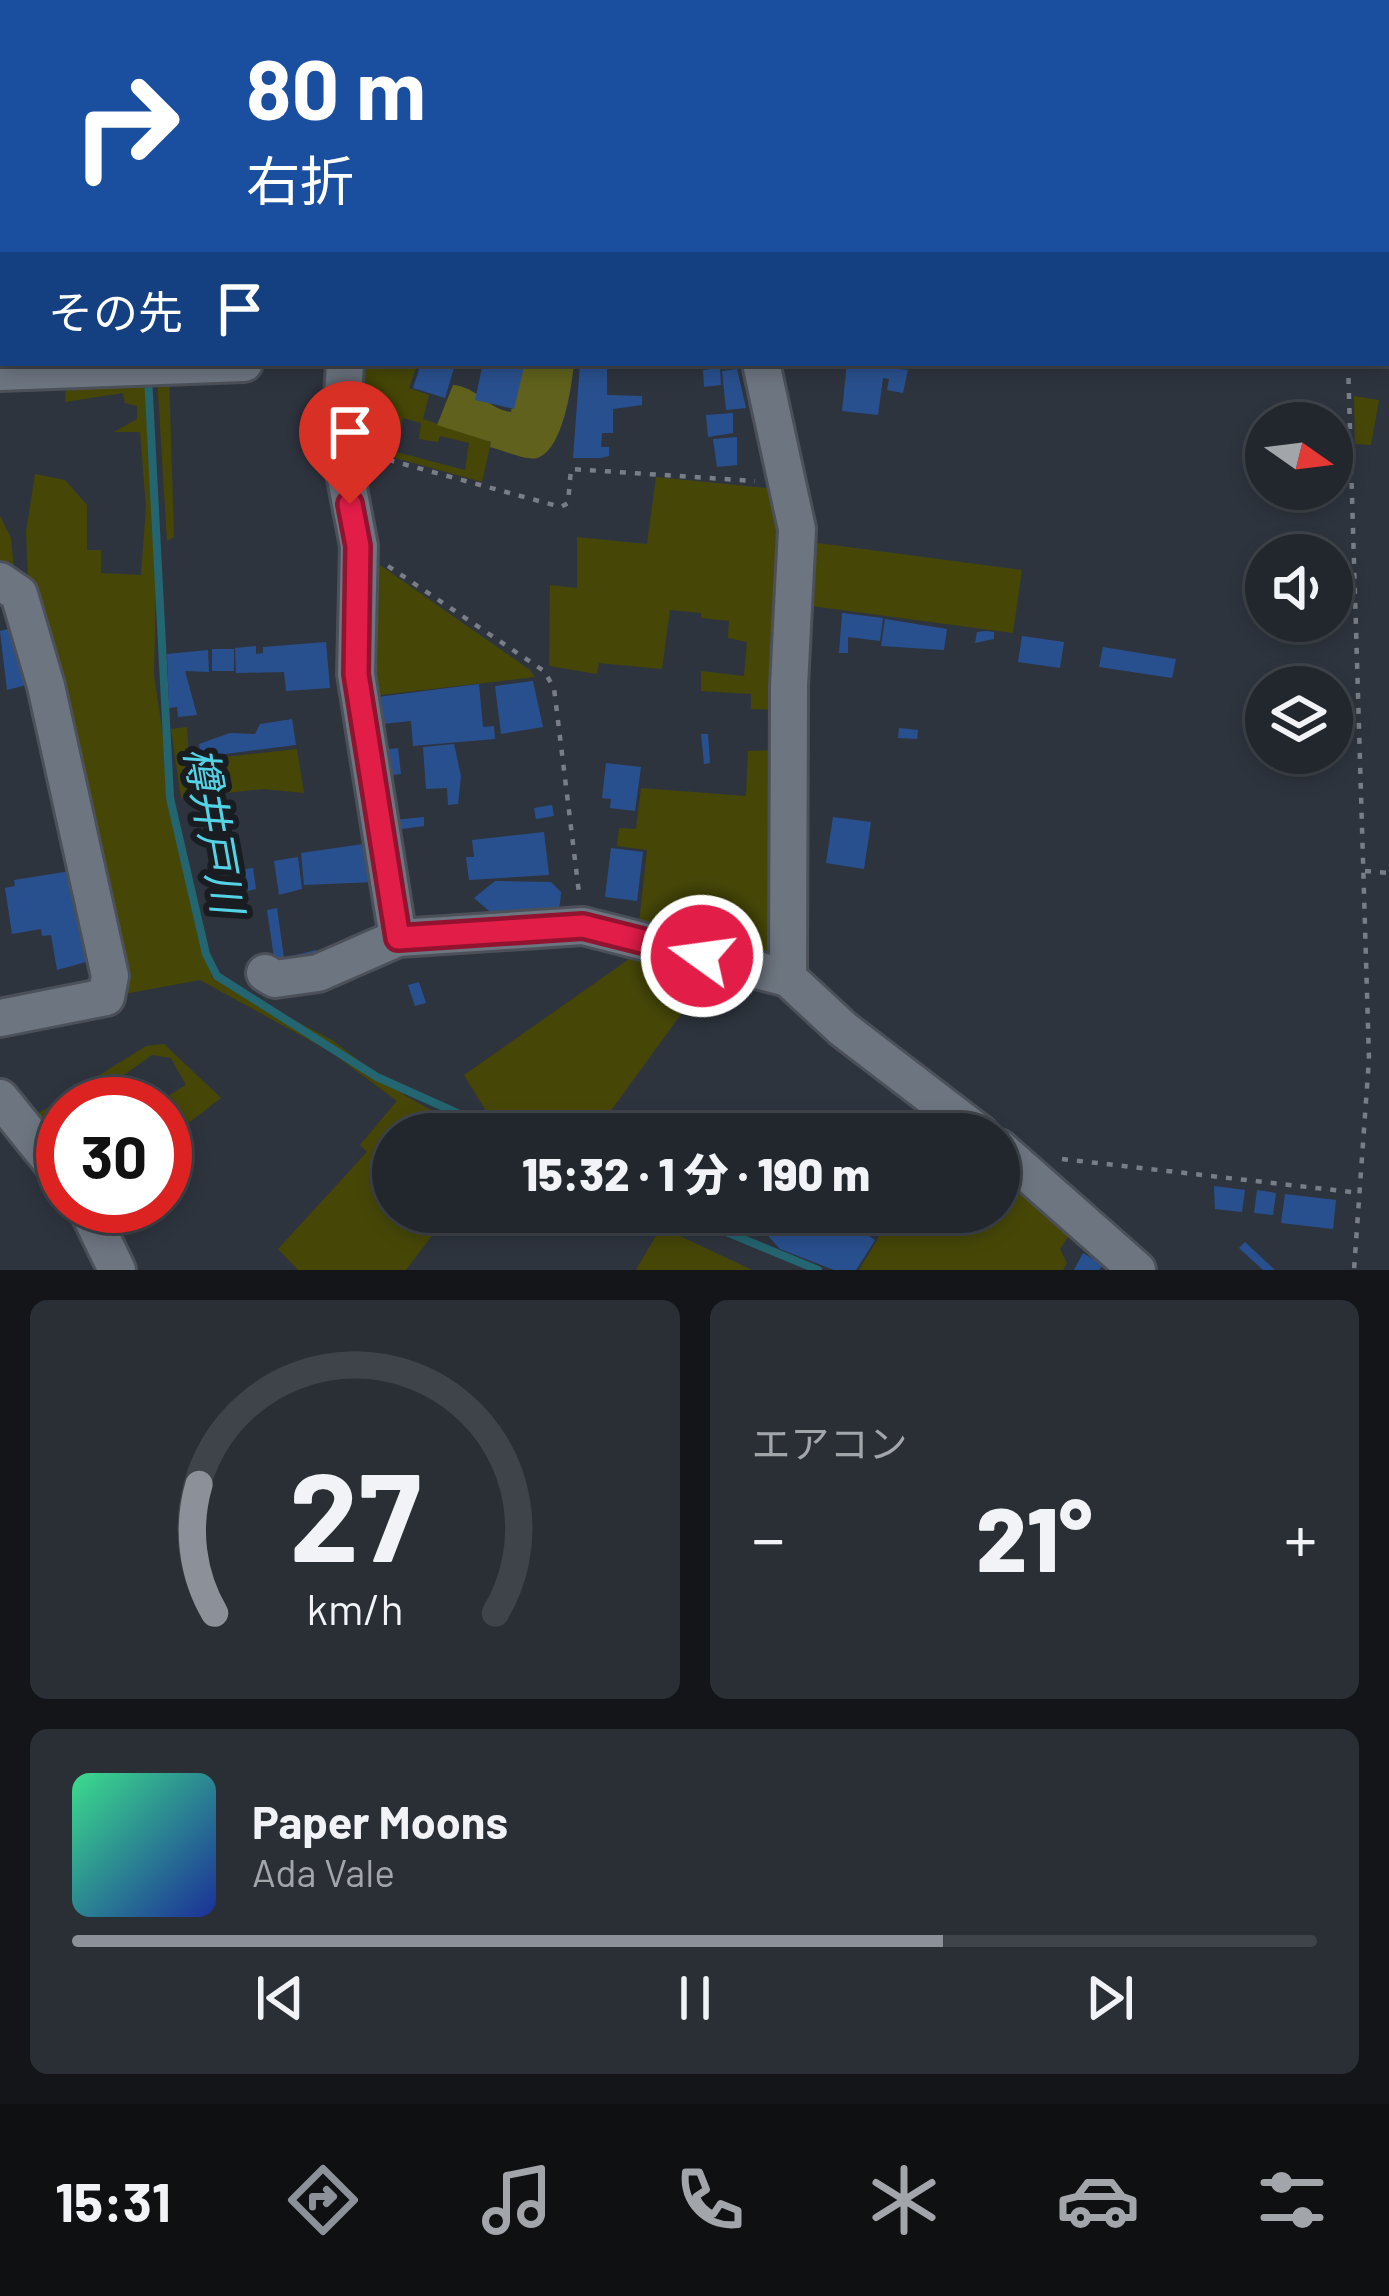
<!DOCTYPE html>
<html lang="ja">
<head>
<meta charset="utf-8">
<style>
  :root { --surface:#22272e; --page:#2a2f36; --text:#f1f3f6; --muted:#a2a5aa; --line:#3f444a; --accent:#8c9099 }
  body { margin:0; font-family:Barlow,"Noto Sans JP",sans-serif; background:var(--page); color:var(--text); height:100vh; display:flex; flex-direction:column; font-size:45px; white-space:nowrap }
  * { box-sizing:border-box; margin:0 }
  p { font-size:39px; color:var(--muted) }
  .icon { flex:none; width:66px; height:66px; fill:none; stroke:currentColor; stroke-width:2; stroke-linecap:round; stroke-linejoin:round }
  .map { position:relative; height:1270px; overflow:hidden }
  .panel { display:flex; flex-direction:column; gap:30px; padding:30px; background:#131519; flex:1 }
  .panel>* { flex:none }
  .banner { position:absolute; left:0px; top:0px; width:1389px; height:366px; box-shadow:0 6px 18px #0003,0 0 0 3px var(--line); background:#1a4fa0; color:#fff; overflow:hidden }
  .needle { width:78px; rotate:104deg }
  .controls { position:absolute; left:1245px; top:402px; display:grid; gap:24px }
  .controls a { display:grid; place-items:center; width:108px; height:108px; border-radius:50%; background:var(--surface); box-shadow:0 6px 18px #0003,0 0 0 3px var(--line); font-size:60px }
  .speed { position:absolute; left:36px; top:1077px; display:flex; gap:24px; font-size:60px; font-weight:700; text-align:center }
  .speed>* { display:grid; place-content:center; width:156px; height:156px; border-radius:50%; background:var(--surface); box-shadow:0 6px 18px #0003,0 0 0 3px var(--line); line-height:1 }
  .speed .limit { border:18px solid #d22; background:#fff; color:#111 }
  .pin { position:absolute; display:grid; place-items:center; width:102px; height:102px; color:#fff; margin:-123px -51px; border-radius:50% 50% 50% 0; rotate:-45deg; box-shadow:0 0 12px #0007 }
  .pin .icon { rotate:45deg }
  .me { position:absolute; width:132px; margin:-66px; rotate:284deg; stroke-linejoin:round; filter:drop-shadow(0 0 9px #0008) }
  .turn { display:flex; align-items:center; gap:42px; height:252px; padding:0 48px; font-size:54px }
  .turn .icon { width:156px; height:156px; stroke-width:2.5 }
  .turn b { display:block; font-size:84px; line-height:102px }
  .then { display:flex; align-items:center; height:114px; padding:0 48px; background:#0003; gap:24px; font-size:45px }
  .big { font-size:90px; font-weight:800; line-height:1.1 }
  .panel .widget { flex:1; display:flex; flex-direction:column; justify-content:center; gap:18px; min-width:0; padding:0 42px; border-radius:18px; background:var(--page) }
  .panel .dial { align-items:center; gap:0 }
  .dial svg { height:312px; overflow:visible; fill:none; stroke:var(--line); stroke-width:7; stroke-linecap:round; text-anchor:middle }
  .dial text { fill:var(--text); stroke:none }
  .song { display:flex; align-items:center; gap:36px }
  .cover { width:144px; height:144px; border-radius:18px; background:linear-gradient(135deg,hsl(150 70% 55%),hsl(230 70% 35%)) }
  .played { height:12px; border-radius:6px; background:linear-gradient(90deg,var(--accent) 70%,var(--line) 70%) }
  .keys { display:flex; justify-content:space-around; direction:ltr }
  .heat { display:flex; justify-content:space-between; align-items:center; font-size:66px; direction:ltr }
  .panel .tiles { flex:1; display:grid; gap:30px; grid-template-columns:1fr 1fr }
  .widget:last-child { grid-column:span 2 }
  .trip { position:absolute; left:372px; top:1113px; width:648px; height:120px; border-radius:60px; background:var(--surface); box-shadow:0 6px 18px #0003,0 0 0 3px var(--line); font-weight:800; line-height:120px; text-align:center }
  .tab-bar { display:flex; height:192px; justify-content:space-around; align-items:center; background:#0e1012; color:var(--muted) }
  .tab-bar .icon { width:84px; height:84px }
  .tab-bar .current { color:var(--accent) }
  .tab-bar b { font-size:54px; color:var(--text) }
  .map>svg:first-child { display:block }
  .green { fill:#464707; fill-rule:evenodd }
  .forest { fill:#5f611c }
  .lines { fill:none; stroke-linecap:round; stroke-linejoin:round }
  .stream { stroke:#236570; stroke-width:8 }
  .building { fill:#29508e }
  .minor-casing { stroke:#4b5059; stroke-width:42 }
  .path { stroke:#787d86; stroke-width:4.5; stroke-dasharray:6 9; stroke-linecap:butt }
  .minor { stroke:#6d7580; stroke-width:36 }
  .route-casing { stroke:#92132f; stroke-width:30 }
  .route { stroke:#e11d48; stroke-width:21 }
  .labels { text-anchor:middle; stroke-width:12; stroke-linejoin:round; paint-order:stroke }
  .water-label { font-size:42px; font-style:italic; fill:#54d3e7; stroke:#191c20 }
</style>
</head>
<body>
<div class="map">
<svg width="1389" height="1270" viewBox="0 0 1389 1270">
  <rect width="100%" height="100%" fill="#2e343e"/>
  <g class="green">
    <path d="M358,363h60l-9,25 20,7 -6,24 68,23 -9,40 -133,-37zM403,418l18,5 -2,16 19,3 2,-6 29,7 -4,27 -69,-18z"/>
    <polygon points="169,375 174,537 167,541 157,376"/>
    <polygon points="149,376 158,494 154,676 173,801 212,977 332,1040 406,1096 474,1134 393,1134 393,1212 450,1212 406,1270 298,1270 278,1249 367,1152 360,1145 397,1101 331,1052 200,980 119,995 0,569 0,516 11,538 14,570 28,576 26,532 35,474 65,480 87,505 87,550 101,550 101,573 141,575 146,507 140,432 114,432 137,419 137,406 125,403 123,393 65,402 66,384"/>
    <polygon points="1354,396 1379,400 1371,445 1355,444"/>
    <polygon points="656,477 767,488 780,495 782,710 751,709 751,694 701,691 701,671 744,676 747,642 728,638 729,621 701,618 701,613 670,610 662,669 599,663 597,674 549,666 550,585 577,588 577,537 647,544"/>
    <polygon points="803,541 1022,570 1013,633 804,605"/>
    <polygon points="370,558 530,670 535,677 363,697"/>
    <polygon points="187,727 189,761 297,749 304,793 263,789 181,798 171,729"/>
    <polygon points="782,750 777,960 638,932 647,850 617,846 619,828 636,829 641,788 746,796 748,751"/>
    <polygon points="645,948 719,962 594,1134 498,1134 482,1126 488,1114 464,1075"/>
    <polygon points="164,1044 221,1098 165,1141 165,1104 155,1104 186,1085 171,1058 152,1055 83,1104 63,1104 63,1169 26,1121 146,1046"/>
    <polygon points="999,1161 1075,1226 1060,1249 1067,1263 1063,1270 859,1270 894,1212 999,1212"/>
    <polygon points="661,1227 750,1269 753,1270 636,1270"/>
  </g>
  <path class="forest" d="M520,363h54c-2,22 -11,88 -37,95 -11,3 -35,-8 -47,-11l1,-5 -54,-17 16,-40c25,2 34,24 58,27z"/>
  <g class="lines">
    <g class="stream">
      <polyline points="119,0 119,3"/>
      <polyline points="148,376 170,798 206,954 217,976 377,1077 504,1134"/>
      <polyline points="678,1212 818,1270"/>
    </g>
  </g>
  <g class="building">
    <polygon points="421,363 454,368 445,398 413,388"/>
    <polygon points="483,363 525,363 514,409 475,400"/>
    <polygon points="580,363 607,363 607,395 642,396 642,405 613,409 613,433 602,433 601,447 609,447 609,456 601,458 573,458"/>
    <polygon points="847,363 908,370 903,393 887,390 889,379 883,378 878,415 842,411"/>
    <polygon points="720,368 721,385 704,387 703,370"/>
    <polygon points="737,369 746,408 726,410 722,371"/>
    <polygon points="733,413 733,433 708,437 706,415"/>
    <polygon points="737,437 737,465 717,467 713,439"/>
    <polygon points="842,613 883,618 880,641 848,637 848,653 839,653"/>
    <polygon points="885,619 947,629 944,650 881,646"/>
    <polygon points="20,626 34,683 7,690 0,631"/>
    <polygon points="986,631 994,632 994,639 975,643 977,632"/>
    <polygon points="1022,636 1064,642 1060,668 1018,662"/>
    <polygon points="326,642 330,688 286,691 284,672 236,673 235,648 256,646 256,654 263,653 263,647"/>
    <polygon points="1103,647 1176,659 1172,678 1099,667"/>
    <rect x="212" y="649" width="22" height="22"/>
    <polygon points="208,650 209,672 185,671 197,715 178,717 177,707 169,708 167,654"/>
    <polygon points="533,681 543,727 501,734 495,686"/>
    <polygon points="479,684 483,727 494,726 495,739 413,746 411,721 372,725 370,698"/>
    <polygon points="292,719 296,745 201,757 199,744 230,733 255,734 260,724"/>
    <polygon points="899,728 918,730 917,739 898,738"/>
    <polygon points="701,734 708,734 710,763 704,764"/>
    <polygon points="454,744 461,776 458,804 448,805 447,788 426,789 423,747"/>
    <polygon points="398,748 401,774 377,777 375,751"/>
    <polygon points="606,763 641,767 635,811 610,808 611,799 602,798"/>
    <polygon points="552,805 554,816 536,819 534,808"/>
    <polygon points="424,817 424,826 395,830 394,820"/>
    <polygon points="833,817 871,822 864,869 826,863"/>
    <polygon points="544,832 549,875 469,880 466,857 474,857 472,840"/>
    <polygon points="370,843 376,882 304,885 301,853"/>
    <polygon points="611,848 643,852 637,901 605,897"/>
    <polygon points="298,857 302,889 279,895 274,861"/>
    <polygon points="253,868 256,889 248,891 245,869"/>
    <polygon points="83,869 97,959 57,970 51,935 42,936 41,929 12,934 5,888 15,886 14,880"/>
    <polygon points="495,881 551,882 561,892 560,904 557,910 495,916 474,898"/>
    <polygon points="277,908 284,958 316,950 321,959 276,971 267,910"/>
    <polygon points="419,982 426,1003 415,1006 408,985"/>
    <polygon points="1214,1186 1245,1190 1242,1212 1215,1209"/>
    <polygon points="1257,1190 1276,1193 1273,1215 1254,1213"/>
    <polygon points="1285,1194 1336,1200 1333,1229 1281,1223"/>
    <polygon points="775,1212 889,1212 876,1233 844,1214 841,1219 875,1240 856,1270 834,1270 780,1249 769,1237 781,1216"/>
    <polygon points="1245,1242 1275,1270 1263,1270 1239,1248"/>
    <polygon points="1083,1253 1103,1265 1099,1270 1074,1270"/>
  </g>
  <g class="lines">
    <defs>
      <g id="minor">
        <polyline points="619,0 621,3"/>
        <polyline points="1332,0 1332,3"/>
        <polyline points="352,3 352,0"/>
        <polyline points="345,363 340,447 359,546 356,674 398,938"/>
        <polyline points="761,363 797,529 789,686 788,978"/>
        <polyline points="0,372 244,363"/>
        <polyline points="0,581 19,594 46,686 110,976 106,997 0,1018"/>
        <polyline points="265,973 275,979 318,973 398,938 583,926 788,978 843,1029 980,1134"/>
        <polyline points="0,1098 63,1176"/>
        <polyline points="999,1148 1137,1270"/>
        <polyline points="86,1206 117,1270"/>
      </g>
    </defs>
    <use href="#minor" class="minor-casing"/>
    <g class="path">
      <polyline points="0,111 3,115"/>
      <polyline points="1386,250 1389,251"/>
      <polyline points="1348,363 1369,1059 1354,1270"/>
      <polyline points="374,456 561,507 568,503 571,469 755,481"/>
      <polyline points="388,566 544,671 554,688 579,893"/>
      <polyline points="1365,871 1389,873"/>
      <polyline points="1062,1159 1360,1193"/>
    </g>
    <use href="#minor" class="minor"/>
  </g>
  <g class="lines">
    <defs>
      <polyline id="route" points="350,504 358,546 356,674 398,938 583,926 702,956"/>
    </defs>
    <use href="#route" class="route-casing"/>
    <use href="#route" class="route"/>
  </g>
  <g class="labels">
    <g class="water-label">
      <text transform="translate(214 830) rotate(80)" y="15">樽井戸川</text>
    </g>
  </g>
</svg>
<div class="controls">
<a><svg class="needle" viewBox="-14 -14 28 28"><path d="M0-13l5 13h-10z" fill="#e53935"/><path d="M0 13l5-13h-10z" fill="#a2a5aa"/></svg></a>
<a><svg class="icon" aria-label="sound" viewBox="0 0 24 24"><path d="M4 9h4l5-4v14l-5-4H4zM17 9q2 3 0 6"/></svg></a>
<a><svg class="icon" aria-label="layers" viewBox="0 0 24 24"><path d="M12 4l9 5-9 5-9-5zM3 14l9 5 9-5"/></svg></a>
</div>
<div class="speed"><div class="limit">30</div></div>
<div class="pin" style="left:350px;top:504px;background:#d93025"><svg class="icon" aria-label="arrive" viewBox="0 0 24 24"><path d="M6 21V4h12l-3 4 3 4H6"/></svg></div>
<svg class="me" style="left:702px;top:956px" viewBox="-20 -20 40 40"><circle r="17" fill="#e11d48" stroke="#fff" stroke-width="3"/><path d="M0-11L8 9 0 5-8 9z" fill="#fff"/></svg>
<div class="trip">15:32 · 1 分 · 190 m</div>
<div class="banner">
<div class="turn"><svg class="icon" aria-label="right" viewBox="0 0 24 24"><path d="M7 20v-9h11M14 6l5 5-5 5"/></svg><div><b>80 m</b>右折</div></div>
<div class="then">その先<svg class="icon" aria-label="arrive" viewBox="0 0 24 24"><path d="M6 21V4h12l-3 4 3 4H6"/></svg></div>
</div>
</div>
<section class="panel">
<div class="tiles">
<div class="widget dial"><svg viewBox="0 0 100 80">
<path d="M14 69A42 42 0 1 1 86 69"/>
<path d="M14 69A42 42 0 0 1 10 36" stroke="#8c9099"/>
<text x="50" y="56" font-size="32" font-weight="700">27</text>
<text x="50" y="72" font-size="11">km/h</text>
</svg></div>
<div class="widget"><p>エアコン</p>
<div class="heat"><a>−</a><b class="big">21°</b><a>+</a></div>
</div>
<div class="widget">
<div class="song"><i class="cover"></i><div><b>Paper Moons</b><p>Ada Vale</p></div></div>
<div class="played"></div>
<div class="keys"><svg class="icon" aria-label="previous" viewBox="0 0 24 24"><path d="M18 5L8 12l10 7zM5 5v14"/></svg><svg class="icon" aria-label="pause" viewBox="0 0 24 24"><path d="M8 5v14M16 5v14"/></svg><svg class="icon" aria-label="next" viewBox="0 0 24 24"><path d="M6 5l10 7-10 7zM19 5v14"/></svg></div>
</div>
</div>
</section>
<nav class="tab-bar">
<b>15:31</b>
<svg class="icon current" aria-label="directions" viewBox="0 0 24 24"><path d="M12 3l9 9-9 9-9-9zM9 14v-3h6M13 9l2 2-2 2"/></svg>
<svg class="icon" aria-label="music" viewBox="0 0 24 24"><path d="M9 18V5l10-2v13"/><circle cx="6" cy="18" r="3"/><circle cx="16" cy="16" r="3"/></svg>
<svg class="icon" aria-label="phone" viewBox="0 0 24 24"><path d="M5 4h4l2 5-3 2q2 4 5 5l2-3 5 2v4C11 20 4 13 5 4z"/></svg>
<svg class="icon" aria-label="climate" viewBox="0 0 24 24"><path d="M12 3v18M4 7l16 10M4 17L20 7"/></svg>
<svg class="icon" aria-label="car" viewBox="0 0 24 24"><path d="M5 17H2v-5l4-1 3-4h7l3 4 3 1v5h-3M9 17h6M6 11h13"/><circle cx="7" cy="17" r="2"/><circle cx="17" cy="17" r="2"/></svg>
<svg class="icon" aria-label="filters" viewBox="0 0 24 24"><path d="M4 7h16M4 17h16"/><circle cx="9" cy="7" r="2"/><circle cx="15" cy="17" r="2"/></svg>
</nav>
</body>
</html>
